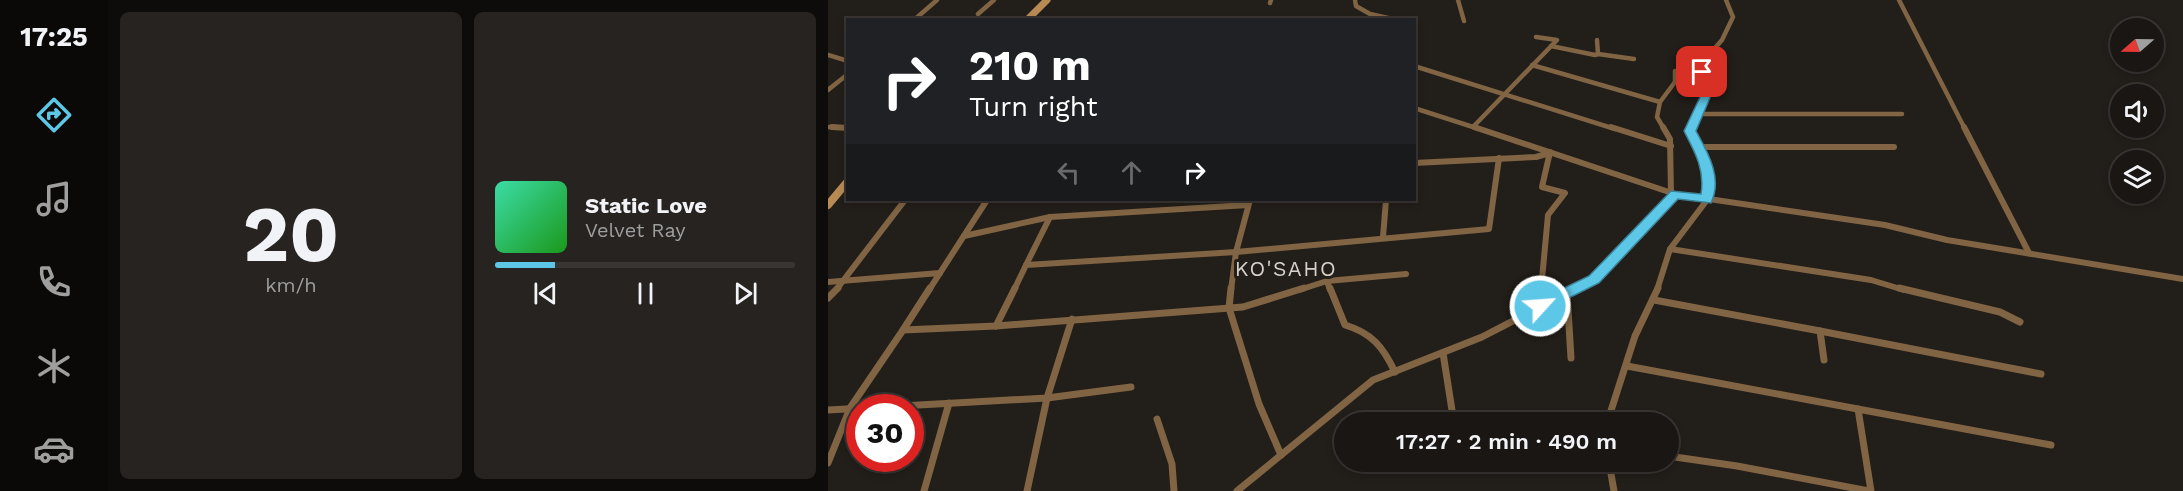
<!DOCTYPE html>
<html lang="en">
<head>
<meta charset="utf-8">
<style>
  :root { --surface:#1a1613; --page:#272321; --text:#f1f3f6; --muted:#9f9fa0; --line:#383533; --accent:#5cc7e7 }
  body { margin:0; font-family:"Work Sans",sans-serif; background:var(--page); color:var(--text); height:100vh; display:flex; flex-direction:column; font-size:22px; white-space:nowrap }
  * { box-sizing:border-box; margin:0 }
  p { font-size:20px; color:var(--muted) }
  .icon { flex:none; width:33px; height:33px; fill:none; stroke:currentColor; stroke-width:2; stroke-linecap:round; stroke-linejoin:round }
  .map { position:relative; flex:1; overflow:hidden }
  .sheet { display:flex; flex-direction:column; gap:12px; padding:12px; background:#0e0c0a; width:720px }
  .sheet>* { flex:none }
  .banner { position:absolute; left:18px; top:18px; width:570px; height:183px; border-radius:0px; box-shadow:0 3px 9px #0003,0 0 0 2px var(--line); background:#202124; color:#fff; overflow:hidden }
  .needle { width:39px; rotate:250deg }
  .tools { position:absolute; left:1282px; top:18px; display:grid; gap:12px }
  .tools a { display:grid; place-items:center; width:54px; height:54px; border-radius:50%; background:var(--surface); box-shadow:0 3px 9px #0003,0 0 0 2px var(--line); font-size:30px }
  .speed { position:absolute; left:18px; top:394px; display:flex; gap:12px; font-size:30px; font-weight:700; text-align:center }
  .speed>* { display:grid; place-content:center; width:78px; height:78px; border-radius:50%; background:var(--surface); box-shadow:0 3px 9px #0003,0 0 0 2px var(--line); line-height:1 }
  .speed .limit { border:9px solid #d22; background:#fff; color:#111 }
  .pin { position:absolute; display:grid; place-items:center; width:51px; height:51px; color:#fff; margin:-26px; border-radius:12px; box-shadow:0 3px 9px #0006 }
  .me { position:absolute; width:66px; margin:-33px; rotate:64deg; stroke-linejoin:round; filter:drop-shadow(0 0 4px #0008) }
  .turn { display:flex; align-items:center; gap:21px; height:126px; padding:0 24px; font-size:27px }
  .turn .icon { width:78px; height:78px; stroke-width:2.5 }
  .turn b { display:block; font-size:42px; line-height:51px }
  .lanes { display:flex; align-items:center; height:57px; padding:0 24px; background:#0003; justify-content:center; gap:30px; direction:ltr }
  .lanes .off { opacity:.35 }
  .sheet .tile { flex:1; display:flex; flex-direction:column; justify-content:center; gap:9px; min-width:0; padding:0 21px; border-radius:9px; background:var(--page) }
  .sheet .dial { align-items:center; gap:0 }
  .dial b { font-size:78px; line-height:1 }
  .song { display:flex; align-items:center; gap:18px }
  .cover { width:72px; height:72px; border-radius:9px; background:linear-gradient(135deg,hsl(160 70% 55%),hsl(120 70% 35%)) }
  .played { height:6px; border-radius:3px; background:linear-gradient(90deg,var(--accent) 20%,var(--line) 20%) }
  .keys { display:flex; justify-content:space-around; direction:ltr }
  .sheet .tiles { flex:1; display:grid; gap:12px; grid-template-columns:repeat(2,1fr) }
  .trip { position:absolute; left:506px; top:412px; width:345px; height:60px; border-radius:30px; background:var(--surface); box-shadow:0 3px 9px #0003,0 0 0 2px var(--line); font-weight:600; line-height:60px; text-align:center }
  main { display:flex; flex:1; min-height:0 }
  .dock { display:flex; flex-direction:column; width:108px; justify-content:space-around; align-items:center; background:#0a0908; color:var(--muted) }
  .dock .icon { width:42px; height:42px }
  .dock .active { color:var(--accent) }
  .dock b { font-size:27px; color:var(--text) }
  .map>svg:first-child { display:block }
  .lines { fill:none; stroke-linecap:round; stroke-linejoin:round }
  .street-far2 { stroke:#806443; stroke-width:4.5 }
  .street-far1 { stroke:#806443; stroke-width:6 }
  .street { stroke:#806443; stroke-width:7 }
  .secondary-far1 { stroke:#b88b54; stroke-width:7 }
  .secondary { stroke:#b88b54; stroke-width:8 }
  .route { fill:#5cc7e7; stroke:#3c8196; stroke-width:1.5 }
  .labels { text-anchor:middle; stroke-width:6; stroke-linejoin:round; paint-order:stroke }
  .quarter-label { font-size:21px; letter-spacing:1.5px; fill:#d6d1ca; stroke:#221e19 }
</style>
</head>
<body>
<main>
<nav class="dock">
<b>17:25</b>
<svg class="icon active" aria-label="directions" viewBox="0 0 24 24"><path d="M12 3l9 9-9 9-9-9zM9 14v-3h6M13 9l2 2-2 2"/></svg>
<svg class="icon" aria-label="music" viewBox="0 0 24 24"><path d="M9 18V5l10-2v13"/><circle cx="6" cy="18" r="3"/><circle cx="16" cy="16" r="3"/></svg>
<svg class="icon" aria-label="phone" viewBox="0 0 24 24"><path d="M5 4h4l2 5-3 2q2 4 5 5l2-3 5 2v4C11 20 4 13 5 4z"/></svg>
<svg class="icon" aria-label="climate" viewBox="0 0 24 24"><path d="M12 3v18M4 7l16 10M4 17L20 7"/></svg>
<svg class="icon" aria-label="car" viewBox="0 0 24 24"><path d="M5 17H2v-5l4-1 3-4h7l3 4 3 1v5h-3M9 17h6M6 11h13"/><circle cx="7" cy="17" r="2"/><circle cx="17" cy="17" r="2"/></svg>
</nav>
<section class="sheet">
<div class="tiles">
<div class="tile dial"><b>20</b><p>km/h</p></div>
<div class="tile">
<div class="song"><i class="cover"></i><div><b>Static Love</b><p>Velvet Ray</p></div></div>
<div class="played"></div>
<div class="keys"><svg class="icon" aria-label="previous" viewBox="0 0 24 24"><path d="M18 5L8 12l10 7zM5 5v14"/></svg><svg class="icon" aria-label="pause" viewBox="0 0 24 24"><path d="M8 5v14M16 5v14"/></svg><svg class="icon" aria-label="next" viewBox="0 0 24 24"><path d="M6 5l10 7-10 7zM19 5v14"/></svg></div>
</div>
</div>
</section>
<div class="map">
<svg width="1355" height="491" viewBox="0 0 1355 491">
  <rect width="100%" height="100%" fill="#221e19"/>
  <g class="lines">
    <g class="street-far2">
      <polyline points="527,0 528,6 542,14 569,20"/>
      <polyline points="630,0 636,21"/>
      <polyline points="1071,0 1137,129"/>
      <polyline points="442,3 443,0"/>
      <polyline points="150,14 166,0"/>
      <polyline points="86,20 109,0"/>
      <polyline points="723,46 767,55 770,54 769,40"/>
      <polyline points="770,54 806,59"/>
      <polyline points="0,55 20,61"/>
      <polyline points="704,65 832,102 847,82 847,71"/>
      <polyline points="586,66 787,129"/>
      <polyline points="0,90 20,74"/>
      <polyline points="832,102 829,117 836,129"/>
      <polyline points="586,108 645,127"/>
      <polyline points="871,114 1074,114"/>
      <polyline points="0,127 20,128"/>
      <polyline points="650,129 645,127 729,40 708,37"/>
      <polyline points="863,129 879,93 873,64 894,40 905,17 898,0"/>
    </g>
    <g class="street-far1">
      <polyline points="4,127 20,128"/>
      <polyline points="646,127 847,194 1057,225 1119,240 1355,279"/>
      <polyline points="783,127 843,146"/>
      <polyline points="835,127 842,139 843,193"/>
      <polyline points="1136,127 1201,253"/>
      <polyline points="872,147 1066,147"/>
      <polyline points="586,163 708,157 722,153"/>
      <polyline points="136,236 222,217 420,205"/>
      <polyline points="555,237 558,200"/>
      <polyline points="842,249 1043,280 1076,290"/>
      <polyline points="198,265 222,217"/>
      <polyline points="499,281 578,274"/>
      <polyline points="0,282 112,273"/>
      <polyline points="8,290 77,200"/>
      <polyline points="101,290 159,200"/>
      <polyline points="186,290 198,265 408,252 661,229 671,158"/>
      <polyline points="403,290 408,252 422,200"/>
      <polyline points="471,290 499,281 502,290"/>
      <polyline points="713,290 720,215 737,193 714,187 722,152"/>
      <polyline points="746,290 766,279 847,194"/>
      <polyline points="829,290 842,249 879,200 881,182 878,160 862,131 864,127"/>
    </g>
    <g class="street">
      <polyline points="403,288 401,308 431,404 453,455"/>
      <path d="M502,288l15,37c27,8 38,22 50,47"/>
      <polyline points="1071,288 1172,312 1192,322"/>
      <polyline points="739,293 743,358"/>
      <polyline points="0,298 10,288"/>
      <polyline points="826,300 992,331 996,360"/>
      <polyline points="712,306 714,288"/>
      <polyline points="168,326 187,288"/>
      <polyline points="75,330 102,288"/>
      <polyline points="992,331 1213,374"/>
      <polyline points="615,353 626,423"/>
      <polyline points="799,366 1223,445"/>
      <polyline points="1030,409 1043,491"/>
      <polyline points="0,410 219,398 303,387"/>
      <polyline points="329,419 344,464 346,491"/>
      <polyline points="779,423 807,336 830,288"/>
      <polyline points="840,456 909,466 1041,491"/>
      <polyline points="781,462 786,491"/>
      <polyline points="0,463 22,408 75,330 168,326 415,307 476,288"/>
      <polyline points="96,491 121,403"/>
      <polyline points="199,491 219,398 244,319"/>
      <polyline points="409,491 545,380 654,337 749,288"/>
    </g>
    <polyline class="secondary-far1" points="199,20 219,0"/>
    <polyline class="secondary" points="0,205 20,181"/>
  </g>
  <path class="route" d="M874,69l5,3 5,21 -16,38c12,22 27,47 15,72l-33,-4 -79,84 -54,27h-10l-2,-4 2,-4 54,-26 82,-85 30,3c4,-24 -6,-42 -17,-63l18,-38 -6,-21z"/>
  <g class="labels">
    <g class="quarter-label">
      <text x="458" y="276">KO'SAHO</text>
    </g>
  </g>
</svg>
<div class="tools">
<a><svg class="needle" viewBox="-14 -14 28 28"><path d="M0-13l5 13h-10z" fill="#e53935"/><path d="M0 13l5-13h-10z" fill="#9f9fa0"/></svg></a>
<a><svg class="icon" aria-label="sound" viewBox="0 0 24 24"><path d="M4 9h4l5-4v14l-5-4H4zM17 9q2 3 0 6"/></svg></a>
<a><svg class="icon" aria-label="layers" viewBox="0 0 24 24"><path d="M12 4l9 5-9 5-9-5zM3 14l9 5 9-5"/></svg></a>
</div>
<div class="speed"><div class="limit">30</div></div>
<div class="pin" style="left:874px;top:72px;background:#d93025"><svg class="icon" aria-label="arrive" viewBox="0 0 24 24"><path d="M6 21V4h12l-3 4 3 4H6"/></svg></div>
<svg class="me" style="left:712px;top:306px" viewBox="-20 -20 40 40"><circle r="17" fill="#5cc7e7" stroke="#fff" stroke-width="3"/><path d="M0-11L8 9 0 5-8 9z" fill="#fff"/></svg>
<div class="trip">17:27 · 2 min · 490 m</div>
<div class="banner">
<div class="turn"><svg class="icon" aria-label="right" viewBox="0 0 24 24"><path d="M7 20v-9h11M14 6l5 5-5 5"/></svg><div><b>210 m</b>Turn right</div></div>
<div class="lanes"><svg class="icon off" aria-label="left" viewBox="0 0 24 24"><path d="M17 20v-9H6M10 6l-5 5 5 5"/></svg><svg class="icon off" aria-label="ahead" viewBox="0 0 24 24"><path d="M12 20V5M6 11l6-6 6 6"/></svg><svg class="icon" aria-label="right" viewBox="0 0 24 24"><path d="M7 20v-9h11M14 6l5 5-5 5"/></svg></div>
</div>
</div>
</main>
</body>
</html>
